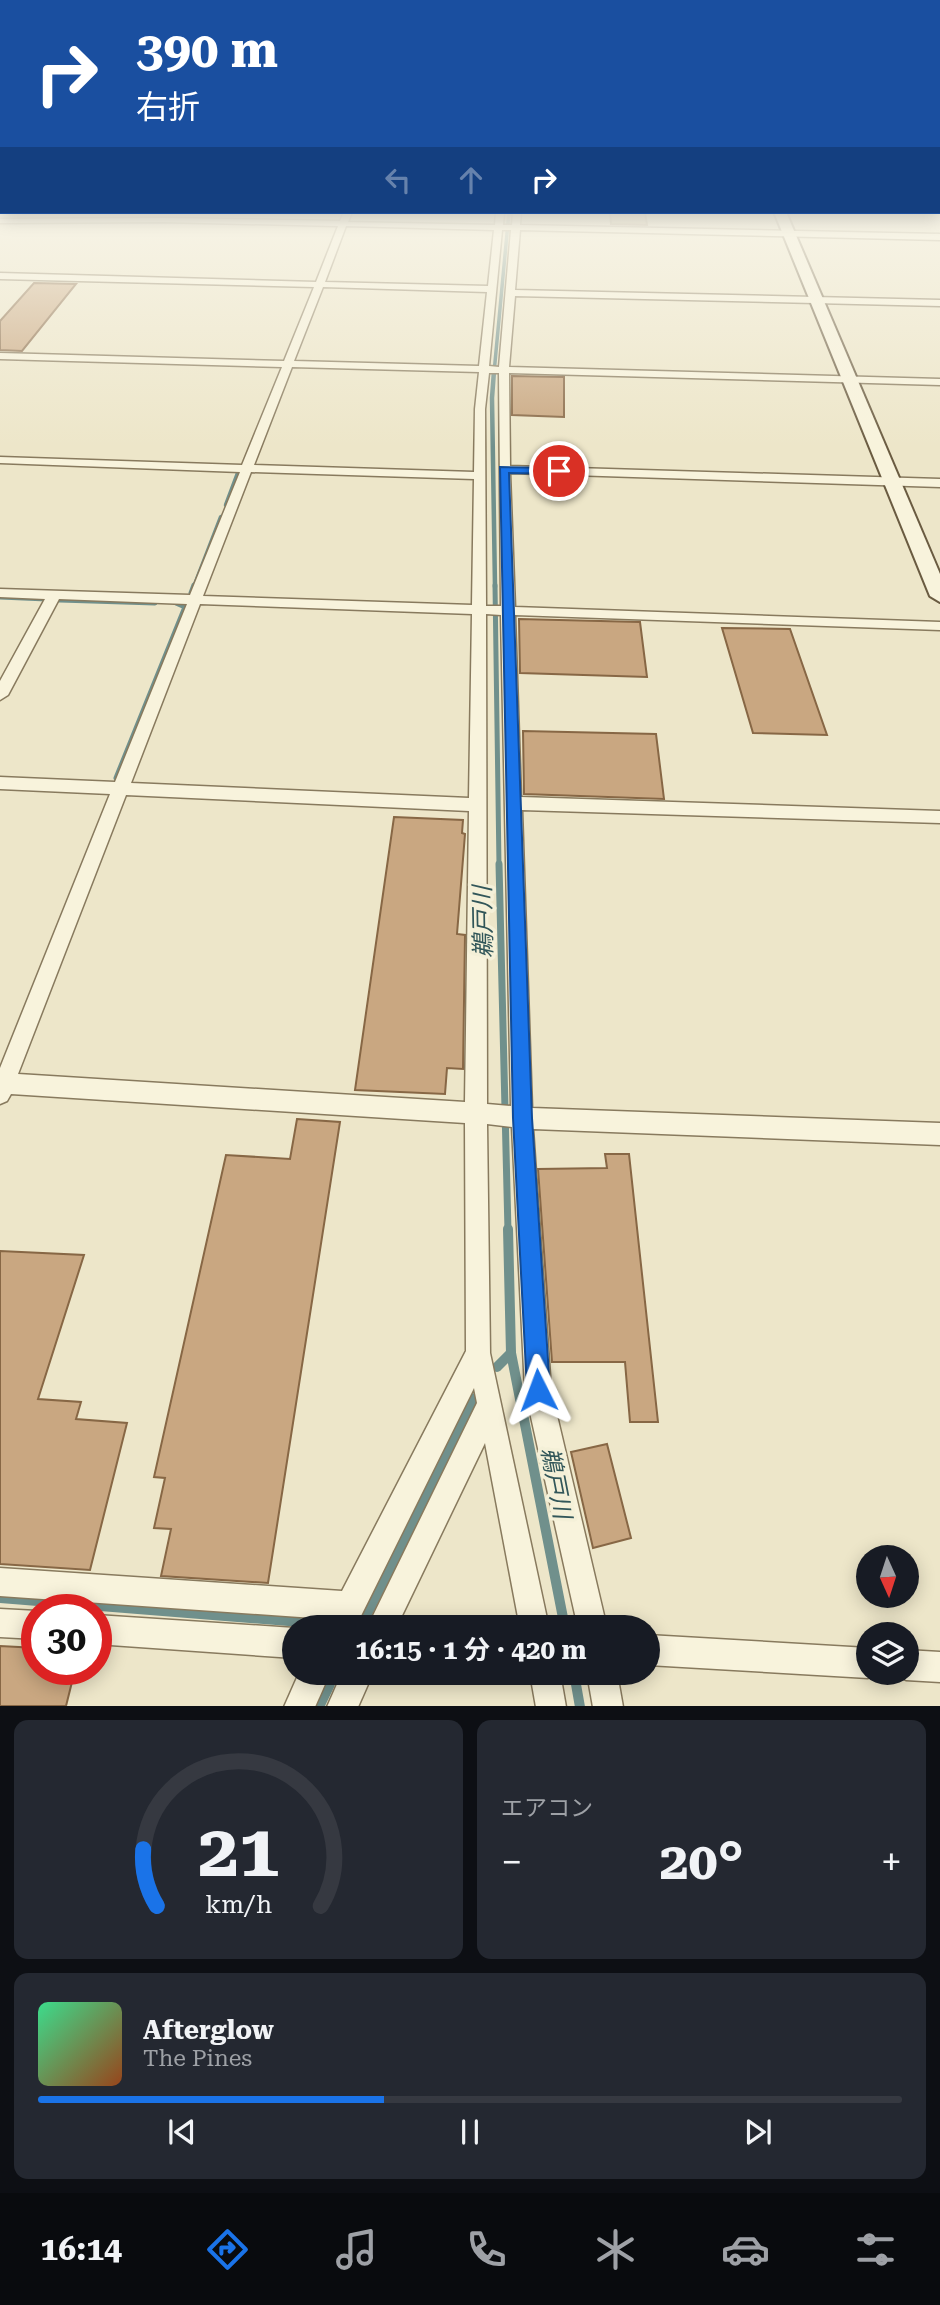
<!DOCTYPE html>
<html lang="ja">
<head>
<meta charset="utf-8">
<style>
  :root { --surface:#171b24; --page:#242831; --text:#f1f3f6; --muted:#9ea1a6; --line:#363941; --accent:#1a73e8 }
  body { margin:0; font-family:"Roboto Serif","Noto Sans JP",serif; background:var(--page); color:var(--text); height:100vh; display:flex; flex-direction:column; font-size:26px; white-space:nowrap }
  * { box-sizing:border-box; margin:0 }
  p { font-size:23px; color:var(--muted) }
  .icon { flex:none; width:38px; height:38px; fill:none; stroke:currentColor; stroke-width:2; stroke-linecap:round; stroke-linejoin:round }
  .map { position:relative; height:1706px; overflow:hidden }
  .details { display:flex; flex-direction:column; gap:14px; padding:14px; background:#0d0f14; flex:1 }
  .details>* { flex:none }
  .guide { position:absolute; left:0px; top:0px; width:942px; height:214px; box-shadow:0 4px 18px #0003; background:#1a4fa0; color:#fff; overflow:hidden }
  .needle { width:46px; rotate:177deg }
  .controls { position:absolute; left:856px; top:1545px; display:grid; gap:14px }
  .controls a { display:grid; place-items:center; width:63px; height:63px; border-radius:50%; background:var(--surface); box-shadow:0 4px 18px #0003; font-size:35px }
  .speed { position:absolute; left:21px; top:1594px; display:flex; gap:14px; font-size:35px; font-weight:700; text-align:center }
  .speed>* { display:grid; place-content:center; width:91px; height:91px; border-radius:50%; background:var(--surface); box-shadow:0 4px 18px #0003; line-height:1 }
  .speed .limit { border:10px solid #d22; background:#fff; color:#111 }
  .pin { position:absolute; display:grid; place-items:center; width:60px; height:60px; color:#fff; margin:-30px; border:4px solid #fff; border-radius:50%; box-shadow:0 2px 7px #0007 }
  .me { position:absolute; width:77px; margin:-38px; rotate:357deg; stroke-linejoin:round; filter:drop-shadow(0 0 5px #0008) }
  .turn { display:flex; align-items:center; gap:24px; height:147px; padding:0 21px; font-size:32px }
  .turn .icon { width:91px; height:91px; stroke-width:2.5 }
  .turn b { display:block; font-size:49px; line-height:60px }
  .lanes { display:flex; align-items:center; height:66px; padding:0 21px; background:#0003; justify-content:center; gap:35px; direction:ltr }
  .lanes .off { opacity:.35 }
  .big { font-size:52px; font-weight:700; line-height:1.1 }
  .details .card { flex:1; display:flex; flex-direction:column; justify-content:center; gap:10px; min-width:0; padding:0 24px; border-radius:14px; background:var(--page) }
  .details .dial { align-items:center; gap:0 }
  .dial svg { height:182px; overflow:visible; fill:none; stroke:var(--line); stroke-width:7; stroke-linecap:round; text-anchor:middle }
  .dial text { fill:var(--text); stroke:none }
  .song { display:flex; align-items:center; gap:21px }
  .cover { width:84px; height:84px; border-radius:10px; background:linear-gradient(135deg,hsl(150 70% 55%),hsl(20 70% 35%)) }
  .played { height:7px; border-radius:4px; background:linear-gradient(90deg,var(--accent) 40%,var(--line) 40%) }
  .keys { display:flex; justify-content:space-around; direction:ltr }
  .heat { display:flex; justify-content:space-between; align-items:center; font-size:38px; direction:ltr }
  .details .tiles { flex:1; display:grid; gap:14px; grid-template-columns:1fr 1fr }
  .card:last-child { grid-column:span 2 }
  .trip { position:absolute; left:282px; top:1615px; width:378px; height:70px; border-radius:35px; background:var(--surface); box-shadow:0 4px 18px #0003; font-weight:700; line-height:70px; text-align:center }
  .menu { display:flex; height:112px; justify-content:space-around; align-items:center; background:#090b0e; color:var(--muted) }
  .menu .icon { width:49px; height:49px }
  .menu .on { color:var(--accent) }
  .menu b { font-size:32px; color:var(--text) }
  .map>svg:first-child { display:block }
  .lines { fill:none; stroke-linecap:round; stroke-linejoin:round }
  .stream-far4 { stroke:#70908c; stroke-width:3.5 }
  .stream-far3 { stroke:#70908c; stroke-width:4.5 }
  .stream-far2 { stroke:#70908c; stroke-width:5 }
  .stream-far1 { stroke:#70908c; stroke-width:7 }
  .stream { stroke:#70908c; stroke-width:10 }
  .building { fill:#c9a781; stroke:#876745; stroke-width:2 }
  .street-casing { stroke:#887a5e; stroke-width:3 }
  .secondary-casing { stroke:#6a5b41; stroke-width:4 }
  .street { fill:#f8f3dc; fill-rule:evenodd }
  .secondary { fill:#f8f3dc; fill-rule:evenodd }
  .route { fill:#1a73e8; stroke:#114b97; stroke-width:2 }
  .labels { text-anchor:middle; stroke-width:7; stroke-linejoin:round; paint-order:stroke }
  .water-label { font-size:24px; font-style:italic; fill:#315659; stroke:#f4f0d8 }
</style>
</head>
<body>
<div class="map">
<svg width="940" height="1707" viewBox="0 0 940 1707">
  <rect width="100%" height="100%" fill="#ede6c9"/>
  <g class="lines">
    <polyline class="stream-far4" points="494,373 509,212"/>
    <g class="stream-far3">
      <polyline points="494,371 492,398 495,587"/>
      <polyline points="226,505 238,473"/>
      <polyline points="194,587 221,517"/>
    </g>
    <g class="stream-far2">
      <polyline points="495,585 499,866"/>
      <polyline points="191,593 194,585"/>
      <polyline points="0,597 47,599"/>
      <polyline points="60,600 155,603"/>
      <polyline points="116,778 185,607 176,603"/>
    </g>
    <polyline class="stream-far1" points="499,864 508,1231"/>
    <g class="stream">
      <polyline points="508,1229 511,1353 565,1628"/>
      <polyline points="497,1367 511,1353"/>
      <polyline points="0,1598 326,1624"/>
      <polyline points="360,1628 475,1398"/>
      <polyline points="574,1673 580,1707"/>
      <polyline points="319,1707 330,1684"/>
    </g>
  </g>
  <g class="building">
    <polygon points="610,212 645,212 647,225 611,224"/>
    <polygon points="34,283 76,284 22,351 0,350 0,321"/>
    <polygon points="512,376 564,377 564,417 512,415"/>
    <polygon points="519,619 640,622 647,677 520,673"/>
    <polygon points="722,628 790,629 827,735 753,733"/>
    <polygon points="523,731 656,734 664,799 524,794"/>
    <polygon points="394,817 463,820 462,833 465,834 457,934 465,935 463,1069 447,1068 445,1094 355,1090"/>
    <polygon points="297,1119 340,1122 268,1583 161,1576 171,1529 154,1528 165,1478 154,1477 226,1155 290,1159"/>
    <polygon points="605,1154 629,1154 658,1422 630,1422 625,1362 552,1362 538,1169 607,1168"/>
    <polygon points="0,1251 84,1255 38,1399 81,1402 76,1419 127,1423 90,1570 0,1564"/>
    <polygon points="607,1444 631,1538 593,1548 571,1452"/>
    <polygon points="0,1646 37,1648 37,1670 75,1670 66,1706 0,1706"/>
  </g>
  <g class="lines">
    <defs>
      <g id="street">
        <path d="M344,212h8l-4,10 147,3 1,-13h8l-1,13h9l1,-13h8l-1,13 420,9v6l-420,-10 -5,60 425,10v6l-425,-10 -6,71 431,12v6l-431,-12 1,93 430,13v8l-430,-14 5,134 425,15v8l-425,-15 6,182 419,14v12l-418,-13 10,298 408,15v22l-407,-16 18,261 56,238h-29l-53,-238 -13,-263 -25,-3 3,229 59,275h-29l-35,-185 -89,185h-29l110,-225 -3,-15 -119,240h-30l3,-9 -328,-23v-28l342,23 124,-240 -1,-228 -454,-29 -4,7 -7,3v-36l110,-274 -110,-5v-12l115,5 72,-178 -128,-5 -51,96 -8,5v-19l45,-82 -45,-2v-8l190,6 50,-123 -240,-9v-6l242,8 40,-98 -282,-8v-6l284,8 30,-74 -314,-8v-6l316,9 22,-56 -175,-4 -163,1v-4l163,-1 177,3zM346,226l148,4 -6,56 -163,-4zM502,230h9l-12,137 -10,-1zM323,287l164,5 -8,74 -185,-5zM292,367l187,5 -4,37 -1,63 -220,-7zM489,373h10l2,233h-15l-1,-197zM251,472l223,7 -2,126 -269,-9zM200,604l272,10 -3,184 -338,-15zM486,614l15,1 10,491 -24,-2zM126,795l343,16 -4,291 -447,-28z"/>
        <polygon points="0,1609 37,1611 37,1639 0,1637"/>
        <polygon points="96,1615 294,1628 294,1658 96,1644"/>
        <polygon points="648,1635 868,1648 868,1673 879,1673 868,1678 648,1665"/>
        <polygon points="906,1650 940,1652 940,1682 906,1680 896,1675 895,1673 906,1673"/>
        <polygon points="299,1673 330,1673 315,1707 284,1707"/>
        <polygon points="342,1673 373,1673 358,1707 327,1707"/>
        <polygon points="530,1673 560,1673 566,1707 536,1707"/>
        <polygon points="587,1673 617,1673 623,1707 593,1707"/>
      </g>
      <polygon id="secondary" points="774,212 786,212 940,574 940,602 930,596"/>
    </defs>
    <use href="#street" class="street-casing"/>
    <use href="#secondary" class="secondary-casing"/>
    <use href="#street" class="street"/>
    <use href="#secondary" class="secondary"/>
  </g>
  <linearGradient id="sky" x2="0" y2="1"><stop stop-color="#8fb9d7"/><stop offset="0.47" stop-color="#f7f4e7"/><stop offset="1" stop-color="#f7f4e7" stop-opacity="0"/></linearGradient>
  <rect width="940" height="447" fill="url(#sky)"/>
  <polygon class="route" points="500,467 559,468 565,471 559,474 509,473 532,1118 550,1390 547,1398 538,1402 530,1398 527,1390 513,1118"/>
  <g class="labels">
    <g class="water-label">
      <text transform="translate(483 922) rotate(-91)" y="8">鵜戸川</text>
      <text transform="translate(556 1483) rotate(79)" y="8">鵜戸川</text>
    </g>
  </g>
</svg>
<div class="controls">
<a><svg class="needle" viewBox="-14 -14 28 28"><path d="M0-13l5 13h-10z" fill="#e53935"/><path d="M0 13l5-13h-10z" fill="#9ea1a6"/></svg></a>
<a><svg class="icon" aria-label="layers" viewBox="0 0 24 24"><path d="M12 4l9 5-9 5-9-5zM3 14l9 5 9-5"/></svg></a>
</div>
<div class="speed"><div class="limit">30</div></div>
<div class="pin" style="left:559px;top:471px;background:#d93025"><svg class="icon" aria-label="arrive" viewBox="0 0 24 24"><path d="M6 21V4h12l-3 4 3 4H6"/></svg></div>
<svg class="me" style="left:538px;top:1390px" viewBox="-20 -20 40 40"><path d="M0-17L14 15 0 8-14 15z" fill="#1a73e8" stroke="#fff" stroke-width="4"/></svg>
<div class="trip">16:15 · 1 分 · 420 m</div>
<div class="guide">
<div class="turn"><svg class="icon" aria-label="right" viewBox="0 0 24 24"><path d="M7 20v-9h11M14 6l5 5-5 5"/></svg><div><b>390 m</b>右折</div></div>
<div class="lanes"><svg class="icon off" aria-label="left" viewBox="0 0 24 24"><path d="M17 20v-9H6M10 6l-5 5 5 5"/></svg><svg class="icon off" aria-label="ahead" viewBox="0 0 24 24"><path d="M12 20V5M6 11l6-6 6 6"/></svg><svg class="icon" aria-label="right" viewBox="0 0 24 24"><path d="M7 20v-9h11M14 6l5 5-5 5"/></svg></div>
</div>
</div>
<section class="details">
<div class="tiles">
<div class="card dial"><svg viewBox="0 0 100 80">
<path d="M14 69A42 42 0 1 1 86 69"/>
<path d="M14 69A42 42 0 0 1 8 44" stroke="#1a73e8"/>
<text x="50" y="56" font-size="32" font-weight="700">21</text>
<text x="50" y="72" font-size="11">km/h</text>
</svg></div>
<div class="card"><p>エアコン</p>
<div class="heat"><a>−</a><b class="big">20°</b><a>+</a></div>
</div>
<div class="card">
<div class="song"><i class="cover"></i><div><b>Afterglow</b><p>The Pines</p></div></div>
<div class="played"></div>
<div class="keys"><svg class="icon" aria-label="previous" viewBox="0 0 24 24"><path d="M18 5L8 12l10 7zM5 5v14"/></svg><svg class="icon" aria-label="pause" viewBox="0 0 24 24"><path d="M8 5v14M16 5v14"/></svg><svg class="icon" aria-label="next" viewBox="0 0 24 24"><path d="M6 5l10 7-10 7zM19 5v14"/></svg></div>
</div>
</div>
</section>
<nav class="menu">
<b>16:14</b>
<svg class="icon on" aria-label="directions" viewBox="0 0 24 24"><path d="M12 3l9 9-9 9-9-9zM9 14v-3h6M13 9l2 2-2 2"/></svg>
<svg class="icon" aria-label="music" viewBox="0 0 24 24"><path d="M9 18V5l10-2v13"/><circle cx="6" cy="18" r="3"/><circle cx="16" cy="16" r="3"/></svg>
<svg class="icon" aria-label="phone" viewBox="0 0 24 24"><path d="M5 4h4l2 5-3 2q2 4 5 5l2-3 5 2v4C11 20 4 13 5 4z"/></svg>
<svg class="icon" aria-label="climate" viewBox="0 0 24 24"><path d="M12 3v18M4 7l16 10M4 17L20 7"/></svg>
<svg class="icon" aria-label="car" viewBox="0 0 24 24"><path d="M5 17H2v-5l4-1 3-4h7l3 4 3 1v5h-3M9 17h6M6 11h13"/><circle cx="7" cy="17" r="2"/><circle cx="17" cy="17" r="2"/></svg>
<svg class="icon" aria-label="filters" viewBox="0 0 24 24"><path d="M4 7h16M4 17h16"/><circle cx="9" cy="7" r="2"/><circle cx="15" cy="17" r="2"/></svg>
</nav>
</body>
</html>
